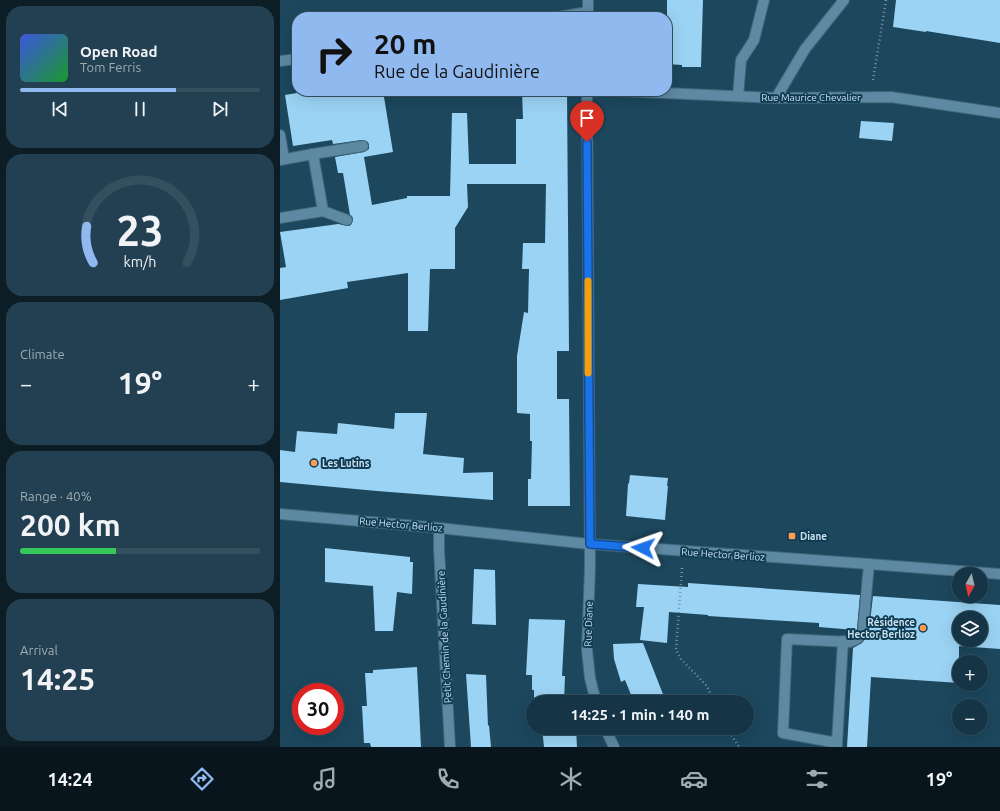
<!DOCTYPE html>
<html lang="en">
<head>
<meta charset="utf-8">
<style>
  :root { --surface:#153546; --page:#224051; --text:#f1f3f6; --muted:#9dabb3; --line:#34505f; --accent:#90b9f0 }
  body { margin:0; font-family:Ubuntu,sans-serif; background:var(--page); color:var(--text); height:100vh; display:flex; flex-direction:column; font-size:15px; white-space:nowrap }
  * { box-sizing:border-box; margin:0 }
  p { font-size:13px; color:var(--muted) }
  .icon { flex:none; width:22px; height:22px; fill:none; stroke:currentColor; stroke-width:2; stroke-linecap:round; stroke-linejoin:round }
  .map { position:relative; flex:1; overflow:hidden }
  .side { display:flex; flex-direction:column; gap:6px; padding:6px; background:#0c1d26; width:280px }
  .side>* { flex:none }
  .hud { position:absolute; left:12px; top:12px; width:380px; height:84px; border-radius:16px; box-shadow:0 4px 16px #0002,0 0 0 1px var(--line); background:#90b9f0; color:#111; overflow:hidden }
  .needle { width:26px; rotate:188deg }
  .controls { position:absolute; left:672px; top:567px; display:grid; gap:8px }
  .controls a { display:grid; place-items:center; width:36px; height:36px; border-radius:50%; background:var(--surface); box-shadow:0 4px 16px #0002,0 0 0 1px var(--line); font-size:20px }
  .speed { position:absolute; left:12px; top:683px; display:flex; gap:8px; font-size:20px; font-weight:700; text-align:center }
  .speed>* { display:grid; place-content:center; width:52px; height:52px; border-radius:50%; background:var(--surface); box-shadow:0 4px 16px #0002,0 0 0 1px var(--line); line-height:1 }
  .speed .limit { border:6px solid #d22; background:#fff; color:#111 }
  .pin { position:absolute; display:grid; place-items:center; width:34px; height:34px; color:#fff; margin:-41px -17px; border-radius:50% 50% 50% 0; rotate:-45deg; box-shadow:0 0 4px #0007 }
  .pin .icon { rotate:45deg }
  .me { position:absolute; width:44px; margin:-22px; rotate:274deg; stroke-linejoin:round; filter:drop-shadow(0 0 3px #0008) }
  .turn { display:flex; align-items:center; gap:14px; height:84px; padding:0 16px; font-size:18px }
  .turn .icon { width:52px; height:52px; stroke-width:2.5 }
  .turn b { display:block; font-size:28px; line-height:34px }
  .big { font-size:30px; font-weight:700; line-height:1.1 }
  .side .widget { flex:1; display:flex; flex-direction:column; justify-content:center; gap:6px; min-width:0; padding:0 14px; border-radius:16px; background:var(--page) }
  .side .dial { align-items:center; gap:0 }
  .dial svg { height:104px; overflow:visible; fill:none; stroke:var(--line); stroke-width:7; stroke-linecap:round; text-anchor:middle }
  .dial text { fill:var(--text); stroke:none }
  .song { display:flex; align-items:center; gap:12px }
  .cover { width:48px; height:48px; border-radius:6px; background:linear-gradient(135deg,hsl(230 70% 55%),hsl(130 70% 35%)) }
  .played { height:4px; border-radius:2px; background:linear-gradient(90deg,var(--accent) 65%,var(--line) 65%) }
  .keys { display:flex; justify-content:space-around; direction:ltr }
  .heat { display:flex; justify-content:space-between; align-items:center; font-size:22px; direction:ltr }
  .charge { height:6px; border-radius:3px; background:linear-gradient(90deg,#34c759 40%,var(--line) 0) }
  .trip { position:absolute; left:246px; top:695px; width:228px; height:40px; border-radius:20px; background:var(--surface); box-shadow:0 4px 16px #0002,0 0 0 1px var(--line); font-weight:700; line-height:40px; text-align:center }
  .tab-bar { display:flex; height:64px; justify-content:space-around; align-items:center; background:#08151c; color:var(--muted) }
  .tab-bar .icon { width:28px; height:28px }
  .tab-bar .current { color:var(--accent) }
  .tab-bar b { font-size:18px; color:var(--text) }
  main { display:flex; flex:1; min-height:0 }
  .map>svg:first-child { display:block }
  .building { fill:#9bd3f4; fill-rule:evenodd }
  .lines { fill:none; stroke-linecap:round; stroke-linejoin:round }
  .service-casing { stroke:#406679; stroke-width:12 }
  .minor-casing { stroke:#406679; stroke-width:12 }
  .path { stroke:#7697a8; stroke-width:2.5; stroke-dasharray:1 3; stroke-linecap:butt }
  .service { stroke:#5e89a2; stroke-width:10 }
  .minor { stroke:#5e89a2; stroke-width:10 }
  .route-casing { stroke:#114b97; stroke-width:10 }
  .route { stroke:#1a73e8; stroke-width:7 }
  .slow { stroke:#f59e0b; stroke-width:7 }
  .poi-dot { fill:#fd9c56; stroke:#0f3c52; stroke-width:1.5 }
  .labels { text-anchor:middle; stroke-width:4; stroke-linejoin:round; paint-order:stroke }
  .street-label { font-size:10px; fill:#c9e0ee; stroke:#0f3c52 }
  .poi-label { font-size:10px; font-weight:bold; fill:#c9e0ee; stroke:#0f3c52; text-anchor:start }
</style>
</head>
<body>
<main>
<section class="side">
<div class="widget">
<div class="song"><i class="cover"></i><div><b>Open Road</b><p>Tom Ferris</p></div></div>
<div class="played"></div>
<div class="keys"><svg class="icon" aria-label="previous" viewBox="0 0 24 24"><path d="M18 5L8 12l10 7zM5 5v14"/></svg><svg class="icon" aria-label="pause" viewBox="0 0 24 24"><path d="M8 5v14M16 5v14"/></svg><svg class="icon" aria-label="next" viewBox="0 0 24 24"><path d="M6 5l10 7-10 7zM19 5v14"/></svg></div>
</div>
<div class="widget dial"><svg viewBox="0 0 100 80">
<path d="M14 69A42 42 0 1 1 86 69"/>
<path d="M14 69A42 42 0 0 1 9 41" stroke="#90b9f0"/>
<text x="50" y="56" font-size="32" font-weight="700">23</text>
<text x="50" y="72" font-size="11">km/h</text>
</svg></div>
<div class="widget"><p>Climate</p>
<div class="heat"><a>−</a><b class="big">19°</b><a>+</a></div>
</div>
<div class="widget"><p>Range · 40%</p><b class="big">200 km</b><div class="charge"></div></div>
<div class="widget"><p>Arrival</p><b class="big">14:25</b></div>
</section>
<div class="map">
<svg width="720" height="747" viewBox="0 0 720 747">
  <rect width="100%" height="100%" fill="#1c475d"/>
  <g class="building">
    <polygon points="387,0 423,0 421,67 402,67 402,65 387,64"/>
    <polygon points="616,0 720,0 720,43 646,31 646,32 613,27"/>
    <polygon points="16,91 103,91 113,152 84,157 92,205 127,198 127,196 170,196 172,113 187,113 189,164 236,164 236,119 243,119 242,91 287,91 289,351 277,351 277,399 289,399 290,506 248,506 248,479 251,479 252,441 250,441 250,414 237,413 237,356 244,312 248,313 249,269 242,269 243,243 265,243 266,184 187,184 188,207 175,228 175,269 150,269 148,331 128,331 128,273 67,282 68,288 0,300 0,268 6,267 0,232 58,224 68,226 71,225 73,219 72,216 70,215 63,173 58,173 55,157 84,152 89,149 89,145 88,142 82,140 53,144 52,140 13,146 5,95 17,93"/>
    <polygon points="581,121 614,123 612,141 579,138"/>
    <polygon points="115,413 147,413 143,454 184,458 183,473 213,472 213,500 97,491 0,482 0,450 15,452 17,431 57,434 58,423 114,429"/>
    <polygon points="350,475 388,478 387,486 388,486 385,520 346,516 348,484 349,483"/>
    <polygon points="45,548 130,557 130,562 133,562 132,594 117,592 113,631 95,631 93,586 45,582"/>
    <polygon points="194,569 215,570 216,625 192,624"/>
    <polygon points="408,583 580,595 577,629 574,633 575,630 539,627 539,623 428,616 428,615 389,612 387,643 360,640 364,607 356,607 358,584 408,587"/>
    <path d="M593,596l127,9v44l-41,-3v37l-88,-6 -4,70h-20l6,-99 9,-5 6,-8 1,-4zM679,618h22v22h-22z"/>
    <polygon points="249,619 285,620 282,676 285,676 284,702 254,702 254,690 252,690 252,675 246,675"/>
    <polygon points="363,643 386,702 354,702 345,680 341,682 334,659 333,644"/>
    <polygon points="137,667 141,747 91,747 90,743 84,743 82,706 87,706 85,673 93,673 93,670"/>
    <polygon points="186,674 206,675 208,726 209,725 211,747 191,747"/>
    <polygon points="262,728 296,728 297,747 264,747"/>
    <polygon points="365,728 385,728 386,731 366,733"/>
  </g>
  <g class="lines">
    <defs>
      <g id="service">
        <polyline points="496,98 525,49 564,0"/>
        <polyline points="557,743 563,641"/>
        <path d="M557,747v-4l-54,-10 4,-94 63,3c7,-2 11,-5 13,-12l6,-66"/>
      </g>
      <g id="minor">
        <polyline points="278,17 308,12"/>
        <polyline points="308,17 308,0"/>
        <polyline points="0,61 17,59"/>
        <polyline points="307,91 310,567 307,650 310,678 316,702"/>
        <polyline points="340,91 496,98 611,97 720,113"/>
        <polyline points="458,96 461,60 474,40 484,0"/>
        <polyline points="0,135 4,159"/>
        <polyline points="33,154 83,146"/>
        <polyline points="0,160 33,154 43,211 0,218"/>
        <polyline points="43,211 67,220"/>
        <polyline points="0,514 159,528 309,544 589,564 720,574"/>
        <polyline points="159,528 159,549 170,747"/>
        <polyline points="325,728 334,747"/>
      </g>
    </defs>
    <use href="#service" class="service-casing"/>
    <use href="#minor" class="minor-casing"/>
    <g class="path">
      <polyline points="593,80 606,0"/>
      <polyline points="402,568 396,650 401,659 427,686 434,702"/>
      <polyline points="442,728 452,736 459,747"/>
    </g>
    <use href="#service" class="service"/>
    <use href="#minor" class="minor"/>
  </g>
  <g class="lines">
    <defs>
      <polyline id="route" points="307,142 310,544 363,548"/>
    </defs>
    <use href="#route" class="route-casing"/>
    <use href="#route" class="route"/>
    <polyline class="slow" points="308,281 308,373"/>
  </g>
  <g class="poi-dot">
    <circle cx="34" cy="463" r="4"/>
    <rect x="508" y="532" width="8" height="8" rx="2"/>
    <circle cx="643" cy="628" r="4"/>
  </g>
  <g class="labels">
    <g class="street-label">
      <text x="531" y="101">Rue Maurice Chevalier</text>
      <text transform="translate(121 524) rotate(5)" y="4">Rue Hector Berlioz</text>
      <text transform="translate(443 554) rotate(4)" y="4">Rue Hector Berlioz</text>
      <text transform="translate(308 624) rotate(-88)" y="4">Rue Diane</text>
      <text transform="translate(164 637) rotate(-93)" y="4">Petit Chemin de la Gaudinière</text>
    </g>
    <g class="poi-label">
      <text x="42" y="467">Les Lutins</text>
      <text x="520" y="540">Diane</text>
      <text x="635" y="626" text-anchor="end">Résidence<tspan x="635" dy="12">Hector Berlioz</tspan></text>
    </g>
  </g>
</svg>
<div class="controls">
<a><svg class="needle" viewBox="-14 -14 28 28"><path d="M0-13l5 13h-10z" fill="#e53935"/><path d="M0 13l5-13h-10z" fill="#9dabb3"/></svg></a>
<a><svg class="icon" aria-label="layers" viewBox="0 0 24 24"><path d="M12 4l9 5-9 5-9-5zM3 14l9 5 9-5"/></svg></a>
<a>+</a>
<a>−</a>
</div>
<div class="speed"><div class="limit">30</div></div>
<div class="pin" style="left:307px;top:142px;background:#d93025"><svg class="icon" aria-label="arrive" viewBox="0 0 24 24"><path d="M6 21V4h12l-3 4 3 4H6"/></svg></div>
<svg class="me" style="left:363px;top:548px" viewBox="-20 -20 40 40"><path d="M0-17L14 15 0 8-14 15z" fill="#1a73e8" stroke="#fff" stroke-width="4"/></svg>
<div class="trip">14:25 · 1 min · 140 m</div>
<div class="hud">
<div class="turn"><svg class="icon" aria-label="right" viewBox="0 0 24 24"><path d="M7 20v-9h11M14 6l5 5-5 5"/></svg><div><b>20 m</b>Rue de la Gaudinière</div></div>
</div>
</div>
</main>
<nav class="tab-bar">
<b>14:24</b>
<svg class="icon current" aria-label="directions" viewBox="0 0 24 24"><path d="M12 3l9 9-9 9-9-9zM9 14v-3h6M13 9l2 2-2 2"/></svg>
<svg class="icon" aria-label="music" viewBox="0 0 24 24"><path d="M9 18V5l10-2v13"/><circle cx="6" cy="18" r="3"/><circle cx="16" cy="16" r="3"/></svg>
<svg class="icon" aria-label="phone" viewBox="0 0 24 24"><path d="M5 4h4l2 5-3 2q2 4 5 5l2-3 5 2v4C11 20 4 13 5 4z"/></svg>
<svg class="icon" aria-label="climate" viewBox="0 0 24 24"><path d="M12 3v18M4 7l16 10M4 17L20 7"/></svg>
<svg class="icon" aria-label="car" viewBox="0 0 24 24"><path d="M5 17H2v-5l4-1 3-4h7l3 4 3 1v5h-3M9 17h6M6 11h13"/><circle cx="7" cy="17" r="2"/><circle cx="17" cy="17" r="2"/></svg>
<svg class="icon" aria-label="filters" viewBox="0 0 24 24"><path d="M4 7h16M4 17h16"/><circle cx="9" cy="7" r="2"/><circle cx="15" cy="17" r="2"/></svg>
<b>19°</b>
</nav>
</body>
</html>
